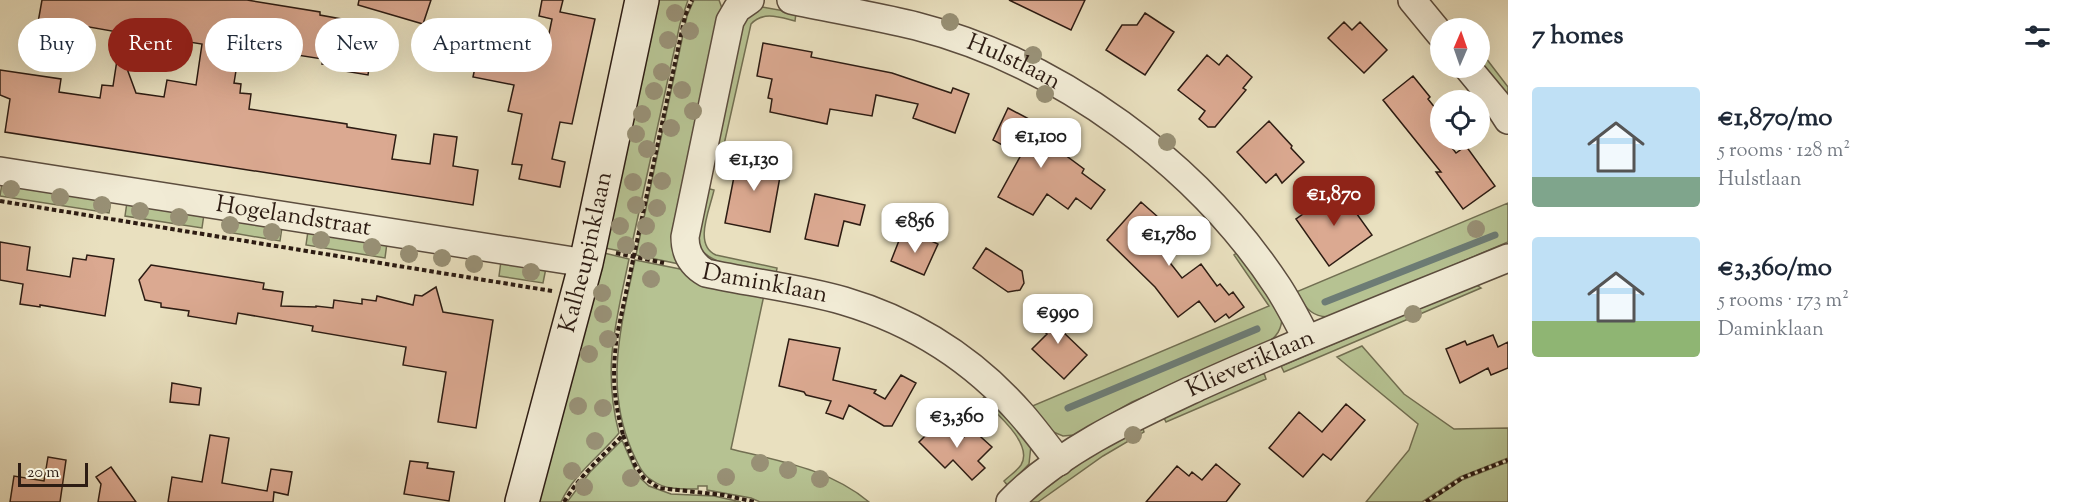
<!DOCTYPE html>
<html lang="en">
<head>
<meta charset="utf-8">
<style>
	:root { --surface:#fff; --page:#f2f2f3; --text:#1f2937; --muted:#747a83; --accent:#8f2418 }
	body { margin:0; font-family:"Sorts Mill Goudy",serif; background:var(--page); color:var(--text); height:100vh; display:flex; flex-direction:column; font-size:22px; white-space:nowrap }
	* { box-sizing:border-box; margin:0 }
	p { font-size:20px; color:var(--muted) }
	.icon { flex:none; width:33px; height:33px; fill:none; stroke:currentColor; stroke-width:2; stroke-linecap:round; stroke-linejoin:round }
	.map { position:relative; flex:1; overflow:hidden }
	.panel { display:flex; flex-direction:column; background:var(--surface); width:570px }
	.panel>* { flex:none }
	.hud { position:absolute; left:18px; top:18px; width:570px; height:54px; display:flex; gap:12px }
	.needle { width:39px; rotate:2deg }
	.buttons { position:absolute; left:1430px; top:18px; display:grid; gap:12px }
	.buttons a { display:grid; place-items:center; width:60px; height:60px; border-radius:50%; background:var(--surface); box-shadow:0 6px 24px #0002; font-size:30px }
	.scale { position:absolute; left:18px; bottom:15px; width:70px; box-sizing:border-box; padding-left:6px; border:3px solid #2d1c13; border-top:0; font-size:16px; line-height:21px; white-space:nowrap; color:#2d1c13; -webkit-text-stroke:4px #f1ebd5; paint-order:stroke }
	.price { position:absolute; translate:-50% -51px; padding:0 14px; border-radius:12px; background:#fff; color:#222; font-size:20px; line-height:39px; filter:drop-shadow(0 2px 3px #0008) }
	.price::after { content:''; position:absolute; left:50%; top:36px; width:18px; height:14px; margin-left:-9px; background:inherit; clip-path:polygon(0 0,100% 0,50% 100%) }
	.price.active { background:var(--accent); color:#fff }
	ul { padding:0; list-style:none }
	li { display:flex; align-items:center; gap:18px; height:150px; padding:0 24px }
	li span { display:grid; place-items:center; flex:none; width:168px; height:120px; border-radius:6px; color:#555 }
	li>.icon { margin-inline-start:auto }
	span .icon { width:72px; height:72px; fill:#fffc; stroke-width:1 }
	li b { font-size:26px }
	h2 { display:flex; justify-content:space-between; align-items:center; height:72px; padding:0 24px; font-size:26px }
	.pill { padding:0 21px; border-radius:27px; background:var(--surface); box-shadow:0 6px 24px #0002; font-size:21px; line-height:54px }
	.pill.active { background:var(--accent); color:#fff }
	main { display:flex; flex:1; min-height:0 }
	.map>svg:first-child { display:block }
</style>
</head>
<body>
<main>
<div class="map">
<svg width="1508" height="502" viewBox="0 0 1508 502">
	<rect width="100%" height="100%" fill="#e9e0bf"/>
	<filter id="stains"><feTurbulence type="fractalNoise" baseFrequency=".00333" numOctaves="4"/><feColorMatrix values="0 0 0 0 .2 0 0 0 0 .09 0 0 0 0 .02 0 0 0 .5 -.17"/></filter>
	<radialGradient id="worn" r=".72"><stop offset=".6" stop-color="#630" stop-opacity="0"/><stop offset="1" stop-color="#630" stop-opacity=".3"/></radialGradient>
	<path fill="#b6c292" stroke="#726f52" stroke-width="1.5" d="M658 0H688L680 24 630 253 605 248Z
		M694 0H719L723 11 684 265 636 255 687 16Z
		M762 7 796 13 795 21C779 17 763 11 751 24L723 149 715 147 743 19 757 8Z
		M1479 49 1508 87V100L1479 61Z
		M2 183 111 200 109 213 0 196Z
		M706 188 714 190C710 209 693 245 716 255L777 268 776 274C754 269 707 267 698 244Z
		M127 202 204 214 202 228 125 216Z
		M1508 203V242L1334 316C1314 320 1305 308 1296 292Z
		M229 218 282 227 280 241 227 232Z
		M308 231 387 243 385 258 306 245Z
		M1239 251 1282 316C1282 329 1277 337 1266 344L1132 402 1074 435 1063 436 1051 431 1030 407 1269 306 1234 255Z
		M604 253 629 259C616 322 602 369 619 433 600 456 574 474 561 502H539Z
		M635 260 690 271 764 295 731 449C779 461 830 469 869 502H760L751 498 707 490V486H698V489C682 489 666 490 653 481 642 475 637 462 632 451 604 386 621 326 635 260Z
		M501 261 546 268 543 283 499 276Z
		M1475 284 1481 288 1284 372 1281 366Z
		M1362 346 1404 394 1454 429 1508 428V458L1460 477 1422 502H1366L1409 450 1418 424 1337 357Z
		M1264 373 1266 379 1166 422 1163 416Z
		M988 394 1031 445 1029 464 1008 486 1004 481C1009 476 1017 471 1021 465 1034 444 996 413 982 399Z
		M1142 426 1144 432 1103 456 1038 502H1028L1075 466Z
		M622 440 637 475 649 486 671 494 714 496 741 502H567L590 472Z
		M1508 462V502H1429L1462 480Z"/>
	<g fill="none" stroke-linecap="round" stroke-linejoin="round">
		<path stroke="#6d7c75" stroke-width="7" d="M1325 302 1495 235
			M1068 408 1257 329"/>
	</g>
	<path fill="#dba991" stroke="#2d1c13" stroke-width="1.5" d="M42 0H247L320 12V15L381 26 376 55 371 54 368 75 332 69 333 65 322 64 323 59 240 46 234 83 241 84 240 93 251 94 249 109 347 124V127L396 135 392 159 430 164 434 134 457 137 453 166 478 170 473 205 5 132 10 99 0 95V70L61 79 59 92 100 98 102 85 113 86 119 47 136 93 164 97 167 80 196 85 202 44 152 36 151 38 84 26 82 37 39 30 37 28Z
		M359 0H431L423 24 358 5Z
		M542 0H563L560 12 595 19 572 124 560 122 552 159 565 162 560 187 519 179 522 165 512 164 522 114 508 111 514 85 473 77 478 53 528 63 530 55 544 58 552 19 539 16Z
		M1009 0H1085L1071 30Z
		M1145 13 1174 32 1145 75 1106 50 1122 25H1137Z
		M1344 22 1352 30 1360 22 1387 50 1364 73 1328 38Z
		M763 43 812 52 811 57 892 73 951 93 953 88 969 94 955 133 913 118 918 104 876 95 872 116 830 109 827 124 770 112 772 99 768 98 772 79 757 76Z
		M1207 55 1219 65 1227 55 1252 77 1243 88 1246 90 1215 127H1208L1199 119 1205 111 1178 90Z
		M1413 76 1430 97 1428 99 1440 114V140H1446L1456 153 1466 146 1495 186 1463 209 1436 172H1441L1383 100Z
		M1008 108 1044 127 1041 133 1051 139 1049 143 1084 169 1082 173 1105 190 1091 209 1076 198 1068 209 1047 194 1033 215 998 197 1021 155 993 140Z
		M1269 121 1292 146 1291 148 1304 162 1282 183 1276 174 1266 183 1237 152Z
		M739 151 783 160 770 232 725 223Z
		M1339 189 1372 235 1329 266 1296 219Z
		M815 194 865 205 860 225 844 221 838 246 805 239Z
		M1141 202 1176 233 1160 250 1182 278 1201 264 1217 286 1220 284 1229 295 1233 292 1244 307 1229 318 1226 314 1215 322 1199 301 1178 317 1155 287 1107 240Z
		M914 233 938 244 924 275 891 261 900 238 911 242Z
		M0 242 30 247 27 270 70 277 73 258 86 260 87 255 114 259 105 316 40 305V307L20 304 23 284 0 280Z
		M986 248 1022 271 1024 283 1020 290 1008 292 973 268Z
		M151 265 264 283 263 289 283 292 281 306 316 307V306L333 308 334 300 362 304V299L376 301 377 296 413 305 415 295 422 296 436 287 443 312 493 320 476 428 438 422 446 372 403 365 406 347 312 331 313 326 238 313 236 324 188 316 189 311 161 307V303L145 300 139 280Z
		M1051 309H1058L1070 321 1061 330 1087 355 1064 379 1032 349 1047 334 1036 324Z
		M1493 335 1498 347 1508 342V368L1491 375 1488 368 1460 383 1446 349 1465 341 1467 345Z
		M789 339 840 348 833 380 876 390 874 393 885 399 901 375 916 383 892 426H884L849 405 843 419 826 413 831 401 806 395 804 392 779 386Z
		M172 383 201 388 199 405 170 402Z
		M1346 404 1365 420 1331 460 1323 454 1303 477 1269 448 1299 412 1322 432Z
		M949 422 964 437 972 429 992 447 978 461 985 468 972 480 953 460 945 468 919 442 932 429 937 434Z
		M210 435 229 438 222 483 267 491 271 469 292 472 288 495 274 492 273 502H168L172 477 202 482Z
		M48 457 66 460 60 502H10L14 476 44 481Z
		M410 461 428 463 427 468 454 472 449 501 404 494Z
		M1216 464 1240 484 1226 502H1146L1177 466 1189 476 1192 472 1202 480Z
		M111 467 136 502H98L101 484 96 477Z"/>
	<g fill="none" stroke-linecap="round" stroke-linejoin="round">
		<defs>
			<g id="street">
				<path id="s1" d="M750 0 737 9 730 21 685 237C685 253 692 265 706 273 752 283 799 288 844 301 915 322 974 360 1022 415 1035 430 1047 446 1059 462"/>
				<path id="s2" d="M791 0C833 9 875 16 916 26 1060 63 1197 164 1278 287 1289 304 1298 322 1307 339"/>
				<path d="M1412 0 1440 34"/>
				<path d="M1468 68 1497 103 1508 120"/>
				<path id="s3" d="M0 171 586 263"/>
				<path id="s4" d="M1010 502C1060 450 1136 416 1200 386 1301 340 1405 300 1508 258"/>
			</g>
			<g id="secondary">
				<path id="s5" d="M522 502 586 263 642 0"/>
			</g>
		</defs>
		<use href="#street" stroke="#5c4d3e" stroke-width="30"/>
		<use href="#secondary" stroke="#2d1c13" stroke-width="36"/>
		<path stroke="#2d1c13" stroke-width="4" stroke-dasharray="4.5 3" stroke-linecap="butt" d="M0 201 552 291
			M616 253 664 263
			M623 435 635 465 644 478 659 488 723 495 755 502
			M564 502C580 475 602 457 623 435 613 397 612 374 617 335L685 16 692 0
			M1426 502 1464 477 1508 460"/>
		<use href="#street" stroke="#f1ebd5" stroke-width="27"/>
		<use href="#secondary" stroke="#f1ebd5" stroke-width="33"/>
	</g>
	<g fill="#989075">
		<circle cx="675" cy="13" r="9"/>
		<circle cx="950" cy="22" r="9"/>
		<circle cx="690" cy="31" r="9"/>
		<circle cx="668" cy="40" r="9"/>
		<circle cx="1033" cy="55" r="9"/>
		<circle cx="662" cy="72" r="9"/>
		<circle cx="682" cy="90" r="9"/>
		<circle cx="654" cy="91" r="9"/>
		<circle cx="1045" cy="94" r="9"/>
		<circle cx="693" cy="111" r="9"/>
		<circle cx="642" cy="114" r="9"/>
		<circle cx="671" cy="128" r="9"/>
		<circle cx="636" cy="134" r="9"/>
		<circle cx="1167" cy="142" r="9"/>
		<circle cx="647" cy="149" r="9"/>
		<circle cx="662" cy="181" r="9"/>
		<circle cx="633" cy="182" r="9"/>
		<circle cx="11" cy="189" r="9"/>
		<circle cx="60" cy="197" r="9"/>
		<circle cx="102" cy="205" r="9"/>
		<circle cx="636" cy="205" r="9"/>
		<circle cx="657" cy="208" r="9"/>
		<circle cx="140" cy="211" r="9"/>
		<circle cx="179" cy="217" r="9"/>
		<circle cx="230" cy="225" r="9"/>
		<circle cx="620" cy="226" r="9"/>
		<circle cx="646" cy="226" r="9"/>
		<circle cx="1476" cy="229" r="9"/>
		<circle cx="272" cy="232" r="9"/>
		<circle cx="321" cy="240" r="9"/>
		<circle cx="626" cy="245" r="9"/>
		<circle cx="372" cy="247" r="9"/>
		<circle cx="648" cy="251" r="9"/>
		<circle cx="409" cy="254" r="9"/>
		<circle cx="442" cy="258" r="9"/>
		<circle cx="474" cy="264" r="9"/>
		<circle cx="531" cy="272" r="9"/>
		<circle cx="651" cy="279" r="9"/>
		<circle cx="602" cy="293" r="9"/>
		<circle cx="603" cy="314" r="9"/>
		<circle cx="1413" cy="314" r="9"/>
		<circle cx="608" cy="339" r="9"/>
		<circle cx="589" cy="354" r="9"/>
		<circle cx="578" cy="406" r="9"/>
		<circle cx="603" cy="408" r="9"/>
		<circle cx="1133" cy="435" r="9"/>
		<circle cx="595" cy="441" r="9"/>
		<circle cx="760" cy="463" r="9"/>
		<circle cx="788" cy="470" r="9"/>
		<circle cx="572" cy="471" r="9"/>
		<circle cx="726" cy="477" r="9"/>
		<circle cx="631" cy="478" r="9"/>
		<circle cx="820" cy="479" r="9"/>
		<circle cx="584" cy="487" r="9"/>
	</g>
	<g text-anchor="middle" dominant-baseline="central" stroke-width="5" stroke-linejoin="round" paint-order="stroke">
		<g font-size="24" fill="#2d1c13" stroke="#f1ebd5">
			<text stroke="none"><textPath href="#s2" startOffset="232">Hulstlaan</textPath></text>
			<text stroke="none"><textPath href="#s3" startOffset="297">Hogelandstraat</textPath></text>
			<text stroke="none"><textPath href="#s5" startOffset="258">Kalheupinklaan</textPath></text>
			<text stroke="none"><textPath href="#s1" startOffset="354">Daminklaan</textPath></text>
			<text stroke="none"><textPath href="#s4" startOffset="279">Klieveriklaan</textPath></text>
		</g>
	</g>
	<rect width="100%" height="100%" filter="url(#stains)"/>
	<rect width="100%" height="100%" fill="url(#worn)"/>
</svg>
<div class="buttons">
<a><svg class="needle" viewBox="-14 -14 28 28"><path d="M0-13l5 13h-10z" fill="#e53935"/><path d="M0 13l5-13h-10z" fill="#747a83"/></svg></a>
<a><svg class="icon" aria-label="locate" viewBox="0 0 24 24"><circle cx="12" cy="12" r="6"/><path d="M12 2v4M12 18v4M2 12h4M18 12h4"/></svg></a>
</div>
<div class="scale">20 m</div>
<b class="price" style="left:1041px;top:169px">€1,100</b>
<b class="price" style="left:754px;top:192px">€1,130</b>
<b class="price active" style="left:1334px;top:227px">€1,870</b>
<b class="price" style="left:915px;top:254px">€856</b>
<b class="price" style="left:1169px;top:267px">€1,780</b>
<b class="price" style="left:1058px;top:345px">€990</b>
<b class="price" style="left:957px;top:449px">€3,360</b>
<div class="hud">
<a class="pill">Buy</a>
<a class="pill active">Rent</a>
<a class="pill">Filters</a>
<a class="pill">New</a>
<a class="pill">Apartment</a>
</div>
</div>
<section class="panel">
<h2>7 homes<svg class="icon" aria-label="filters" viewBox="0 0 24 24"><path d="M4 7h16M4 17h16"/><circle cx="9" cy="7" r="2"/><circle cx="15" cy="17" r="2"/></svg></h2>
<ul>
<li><span style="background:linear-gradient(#bfe0f5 75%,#7fa58c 0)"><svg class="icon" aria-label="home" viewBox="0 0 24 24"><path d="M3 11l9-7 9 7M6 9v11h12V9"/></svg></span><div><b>€1,870/mo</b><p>5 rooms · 128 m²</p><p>Hulstlaan</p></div></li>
<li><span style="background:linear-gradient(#bfe0f5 70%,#8fb573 0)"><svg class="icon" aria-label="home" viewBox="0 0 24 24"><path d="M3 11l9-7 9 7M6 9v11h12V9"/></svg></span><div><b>€3,360/mo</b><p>5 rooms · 173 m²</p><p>Daminklaan</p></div></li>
</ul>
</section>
</main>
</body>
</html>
